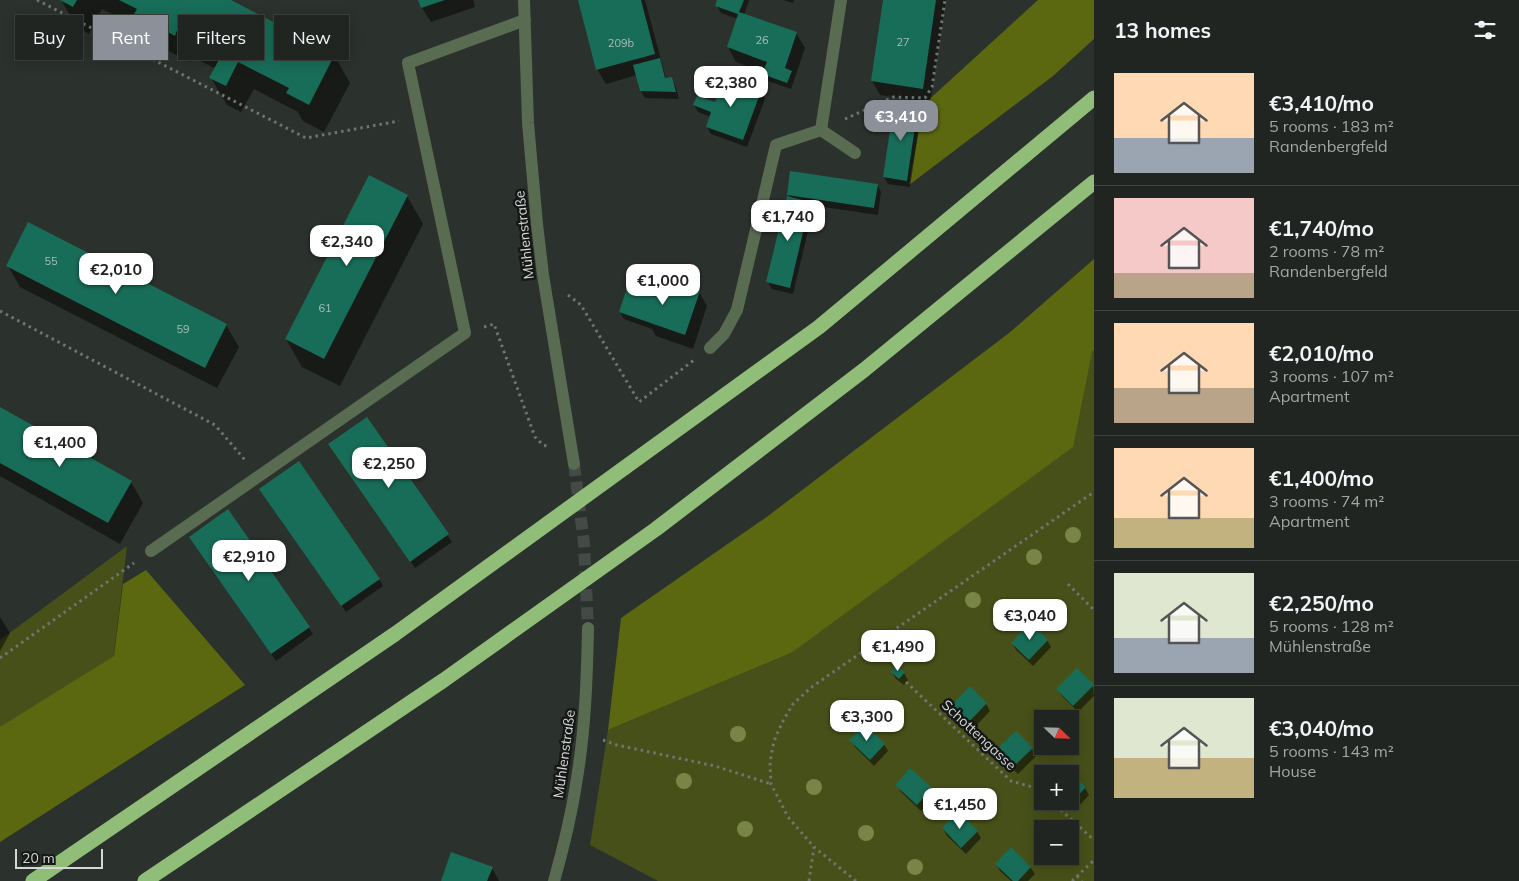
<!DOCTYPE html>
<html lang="en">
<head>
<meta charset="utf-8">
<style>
	:root { --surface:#202521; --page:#2d312e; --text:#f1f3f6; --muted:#a2a5a5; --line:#3d423f; --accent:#8c9099 }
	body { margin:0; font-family:Mulish,sans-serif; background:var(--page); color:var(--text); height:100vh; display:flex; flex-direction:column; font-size:19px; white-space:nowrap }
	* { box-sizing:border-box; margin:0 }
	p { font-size:16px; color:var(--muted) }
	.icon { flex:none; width:28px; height:28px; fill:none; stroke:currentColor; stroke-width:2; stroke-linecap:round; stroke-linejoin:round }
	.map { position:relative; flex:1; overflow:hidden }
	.drawer { display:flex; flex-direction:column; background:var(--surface); width:425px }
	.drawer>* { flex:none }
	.guide { position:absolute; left:15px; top:15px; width:475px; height:45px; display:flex; gap:10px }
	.needle { width:32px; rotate:113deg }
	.buttons { position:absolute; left:1034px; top:710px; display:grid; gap:10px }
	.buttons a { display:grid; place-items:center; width:45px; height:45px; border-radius:0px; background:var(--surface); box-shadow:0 2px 12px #0003,0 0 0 1px var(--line); font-size:25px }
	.scale { position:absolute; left:15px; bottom:12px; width:88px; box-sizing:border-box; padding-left:5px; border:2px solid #d5d9d6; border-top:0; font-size:14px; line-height:18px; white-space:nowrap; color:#d5d9d6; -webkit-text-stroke:4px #151816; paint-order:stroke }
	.price { position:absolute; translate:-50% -42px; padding:0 11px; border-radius:10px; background:#fff; color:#222; font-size:16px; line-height:32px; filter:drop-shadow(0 1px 2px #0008) }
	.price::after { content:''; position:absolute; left:50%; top:30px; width:15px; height:11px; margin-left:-8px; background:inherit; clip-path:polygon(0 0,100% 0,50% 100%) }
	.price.current { background:var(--accent); color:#fff }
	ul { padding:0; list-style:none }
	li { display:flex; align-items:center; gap:15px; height:125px; padding:0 20px }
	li+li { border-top:1px solid var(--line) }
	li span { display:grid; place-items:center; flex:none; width:140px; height:100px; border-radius:0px; color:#555 }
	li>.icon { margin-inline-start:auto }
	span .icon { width:60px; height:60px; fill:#fffc; stroke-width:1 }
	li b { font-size:21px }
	h2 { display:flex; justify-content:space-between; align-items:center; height:60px; padding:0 20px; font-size:21px }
	.tag { padding:0 18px; border-radius:0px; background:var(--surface); box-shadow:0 2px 12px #0003,0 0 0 1px var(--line); font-size:18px; line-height:45px }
	.tag.current { background:var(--accent); color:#fff }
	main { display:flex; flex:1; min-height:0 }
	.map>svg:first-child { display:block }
</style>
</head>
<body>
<main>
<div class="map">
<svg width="1094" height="881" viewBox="0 0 1094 881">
	<rect width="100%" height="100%" fill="#2b312c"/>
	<path fill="#475019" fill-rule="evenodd" d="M1094 350V881H658L590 845 608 730 791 653ZM1042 719H1070V746H1042ZM1042 774H1070V801H1042ZM1042 829H1070V856H1042Z
		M127 546 107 712 0 786V640Z"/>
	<path fill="#5c6810" d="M1038 0H1094V39L1053 76 909 185 923 105Z
		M1094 259V350L1092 352 1073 447 791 653 608 730 621 618 768 516 1009 333Z
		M146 570 245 685 0 842V727L114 656 123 584Z"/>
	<path fill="#0007" d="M61 0H228L334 55 350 83 324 132 303 121 298 112 254 89 241 112 227 105 211 78 216 69 193 57 190 62 151 42 146 32 102 9 89 34 77 27Z
		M420 0H473L475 7 431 22 422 8Z
		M579 0H645L666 79 671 78 675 85 679 99 645 98 641 91 637 75 606 84 597 69Z
		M718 0H749L744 15 796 33 805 48 791 89 768 81 764 74V72L736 62 728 47 738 19 721 13 717 6Z
		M783 0H794L793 3Z
		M884 0H946L930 103 880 95 872 81Z
		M761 92 765 99 747 147 711 134 707 127 711 117 698 112 694 105 715 104Z
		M917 108 921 115 910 187 888 184 884 177Z
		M877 185 881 192 878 215 810 205 813 210 793 294 772 289 768 282 790 198 788 195Z
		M407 196 423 224 340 386 302 367 286 339Z
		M8 266 226 325 239 347 217 388 20 287Z
		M699 292 707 306 693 349 656 336 652 329 624 319 620 312 654 298Z
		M0 408 131 482 143 503 120 544 0 476Z
		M367 419 452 542 415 568 334 452Z
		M265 496 379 579 383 586 346 612Z
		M228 511 313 634 276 661 195 544Z
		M0 617 10 633 0 651Z
		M1047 640 1051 647 1033 666 1016 650 1012 643Z
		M892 672 904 673 908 680 904 685 896 679Z
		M1093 686 1094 696 1078 712 1062 696 1057 689Z
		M970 688 986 704 990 711 973 729 957 713 953 706Z
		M851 740 884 744 888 751 874 766 855 747Z
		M1032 749 1036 756 1018 774 1002 758 998 751Z
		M1070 775 1085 788 1089 795 1077 808 1070 801Z
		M897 785 931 788 935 795 921 811 901 792Z
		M943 829 977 831 981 838 966 854 947 836Z
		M996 864 1030 867 1035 874 1028 881H1011L1000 871Z
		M492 868 499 881H442Z"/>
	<path fill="#186d58" d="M60 0H77L73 7Z
		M119 0H231L335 54 309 105 286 93 289 88 238 62 226 86 209 78 222 54 177 30 175 36 134 14 137 9Z
		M418 0H445L421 8Z
		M578 0H641L655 54 596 70Z
		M717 0H744L739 12 797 32 785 68 792 71 787 83 762 74 767 62 727 47 738 14 715 6Z
		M883 0H936L923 89 871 81Z
		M660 58 665 78 672 77 676 92 640 91 633 65Z
		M724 77 761 91 743 140 706 127 711 112 693 105 697 96 715 102Z
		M894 103 918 106 907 181 883 177Z
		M790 171 878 184 874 208 787 195Z
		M369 175 408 195 324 359 285 339Z
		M787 196 810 202 790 288 766 282Z
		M28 222 227 324 205 368 6 266Z
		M662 277 700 291 685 335 619 312 627 288 655 297Z
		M0 407 132 481 108 523 0 463Z
		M367 417 449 534 410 562 328 444Z
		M299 461 380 579 341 606 259 489Z
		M228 509 310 627 271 654 189 537Z
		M1030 622 1048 640 1029 660 1011 643Z
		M896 665 905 672 899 679 891 672Z
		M1077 668 1094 685 1073 706 1056 689Z
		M970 686 987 703 968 723 951 706Z
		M865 724 885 744 870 760 849 740Z
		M1016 731 1033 748 1013 767 996 750Z
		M910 768 932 788 917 805 895 785Z
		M1067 771 1086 787 1073 801 1070 799V774H1065Z
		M958 811 978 831 961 848 942 828Z
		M1011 847 1031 867 1018 881H1013L995 864Z
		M451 852 493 867 487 881H441Z"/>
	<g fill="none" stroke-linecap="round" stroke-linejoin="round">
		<path stroke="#444a46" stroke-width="12" stroke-dasharray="12 6" stroke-linecap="butt" d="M574 464 584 543 588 628"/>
		<path stroke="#707571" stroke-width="3" stroke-dasharray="2.5 4" stroke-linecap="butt" d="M37 0 306 138 399 121
			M845 119 893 97 925 98 932 87 945 0
			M568 295 581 305 639 402 694 360
			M0 311 215 425 245 460
			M484 327 494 324 535 437 543 445 550 447
			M1068 584 1094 610
			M0 658 134 563
			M906 682 1011 781 1036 788 1042 794
			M603 740 617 745 715 766 771 784
			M1051 801 1094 840
			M1077 876 1082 881
			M809 881 814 847
			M856 881 814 847 788 817 771 784 770 762 774 741 783 721 793 704 813 686 1094 492
			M1072 881 1094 860"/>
		<path stroke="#596b50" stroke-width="12" d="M524 0 528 123 537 224 543 275 574 464
			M821 130 841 0
			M821 130 855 153
			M710 348 724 334 737 310 776 145 821 130
			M151 551 465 333 408 63 525 20
			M554 881C563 849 571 817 576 784 585 733 587 680 588 628"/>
		<path stroke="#90be79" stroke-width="15" d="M33 881 395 634 819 327 1094 98
			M145 881 444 680 656 529 864 370 1094 182"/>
	</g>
	<g fill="#798547">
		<circle cx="1073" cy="535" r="8"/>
		<circle cx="1034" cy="557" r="8"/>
		<circle cx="973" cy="600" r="8"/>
		<circle cx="738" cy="734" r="8"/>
		<circle cx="684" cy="781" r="8"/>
		<circle cx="814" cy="787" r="8"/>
		<circle cx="745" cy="829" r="8"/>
		<circle cx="866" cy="833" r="8"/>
		<circle cx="915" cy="867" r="8"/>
	</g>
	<g text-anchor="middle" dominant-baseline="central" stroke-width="5" stroke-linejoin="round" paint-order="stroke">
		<g font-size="11" fill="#a6beb6">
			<text x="762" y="40">26</text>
			<text x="903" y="42">27</text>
			<text x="621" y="43">209b</text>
			<text x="51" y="261">55</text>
			<text x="325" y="308">61</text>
			<text x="183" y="329">59</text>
		</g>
		<g font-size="14" fill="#d5d9d6" stroke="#151816">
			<text transform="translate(524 235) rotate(-96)">Mühlenstraße</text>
			<text transform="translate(979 735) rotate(43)">Schottengasse</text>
			<text transform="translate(564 754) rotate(-82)">Mühlenstraße</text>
		</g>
	</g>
</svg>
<div class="buttons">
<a><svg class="needle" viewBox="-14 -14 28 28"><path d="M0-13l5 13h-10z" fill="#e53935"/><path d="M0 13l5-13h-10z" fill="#a2a5a5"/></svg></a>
<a>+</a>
<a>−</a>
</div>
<div class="scale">20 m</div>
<b class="price" style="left:731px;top:108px">€2,380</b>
<b class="price current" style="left:901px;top:142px">€3,410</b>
<b class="price" style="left:788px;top:242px">€1,740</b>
<b class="price" style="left:347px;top:267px">€2,340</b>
<b class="price" style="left:116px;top:295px">€2,010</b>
<b class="price" style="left:663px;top:306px">€1,000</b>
<b class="price" style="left:60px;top:468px">€1,400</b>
<b class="price" style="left:389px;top:489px">€2,250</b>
<b class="price" style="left:249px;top:582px">€2,910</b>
<b class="price" style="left:1030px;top:641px">€3,040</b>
<b class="price" style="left:898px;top:672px">€1,490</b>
<b class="price" style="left:867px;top:742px">€3,300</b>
<b class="price" style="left:960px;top:830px">€1,450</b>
<div class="guide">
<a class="tag">Buy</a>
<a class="tag current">Rent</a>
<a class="tag">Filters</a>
<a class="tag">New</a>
</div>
</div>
<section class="drawer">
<h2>13 homes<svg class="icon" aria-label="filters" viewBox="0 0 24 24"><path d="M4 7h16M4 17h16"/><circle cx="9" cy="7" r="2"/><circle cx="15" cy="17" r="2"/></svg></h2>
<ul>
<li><span style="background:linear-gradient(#ffd9b3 65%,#9aa5b1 0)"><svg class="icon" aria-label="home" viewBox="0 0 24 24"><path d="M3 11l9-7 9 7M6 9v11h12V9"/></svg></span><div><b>€3,410/mo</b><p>5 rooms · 183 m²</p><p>Randenbergfeld</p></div></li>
<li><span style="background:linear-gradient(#f6c9c9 75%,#b9a48a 0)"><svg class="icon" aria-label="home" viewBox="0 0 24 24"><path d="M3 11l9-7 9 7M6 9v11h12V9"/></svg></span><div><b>€1,740/mo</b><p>2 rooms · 78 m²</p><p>Randenbergfeld</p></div></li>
<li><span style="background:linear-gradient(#ffd9b3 65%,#b9a48a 0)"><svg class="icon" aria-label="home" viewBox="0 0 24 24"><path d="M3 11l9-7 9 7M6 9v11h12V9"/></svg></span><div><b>€2,010/mo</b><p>3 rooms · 107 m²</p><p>Apartment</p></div></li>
<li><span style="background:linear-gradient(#ffd9b3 70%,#c2b280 0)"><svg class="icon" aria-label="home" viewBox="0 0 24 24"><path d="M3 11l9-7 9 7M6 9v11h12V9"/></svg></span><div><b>€1,400/mo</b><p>3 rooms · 74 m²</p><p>Apartment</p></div></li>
<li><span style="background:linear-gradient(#dfe7d0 65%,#9aa5b1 0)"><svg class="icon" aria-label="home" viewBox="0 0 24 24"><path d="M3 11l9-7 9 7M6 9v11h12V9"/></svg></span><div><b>€2,250/mo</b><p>5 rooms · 128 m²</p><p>Mühlenstraße</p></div></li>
<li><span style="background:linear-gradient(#dfe7d0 60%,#c2b280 0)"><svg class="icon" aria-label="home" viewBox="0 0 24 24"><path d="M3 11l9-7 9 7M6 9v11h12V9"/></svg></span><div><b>€3,040/mo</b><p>5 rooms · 143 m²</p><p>House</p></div></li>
</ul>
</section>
</main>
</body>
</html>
